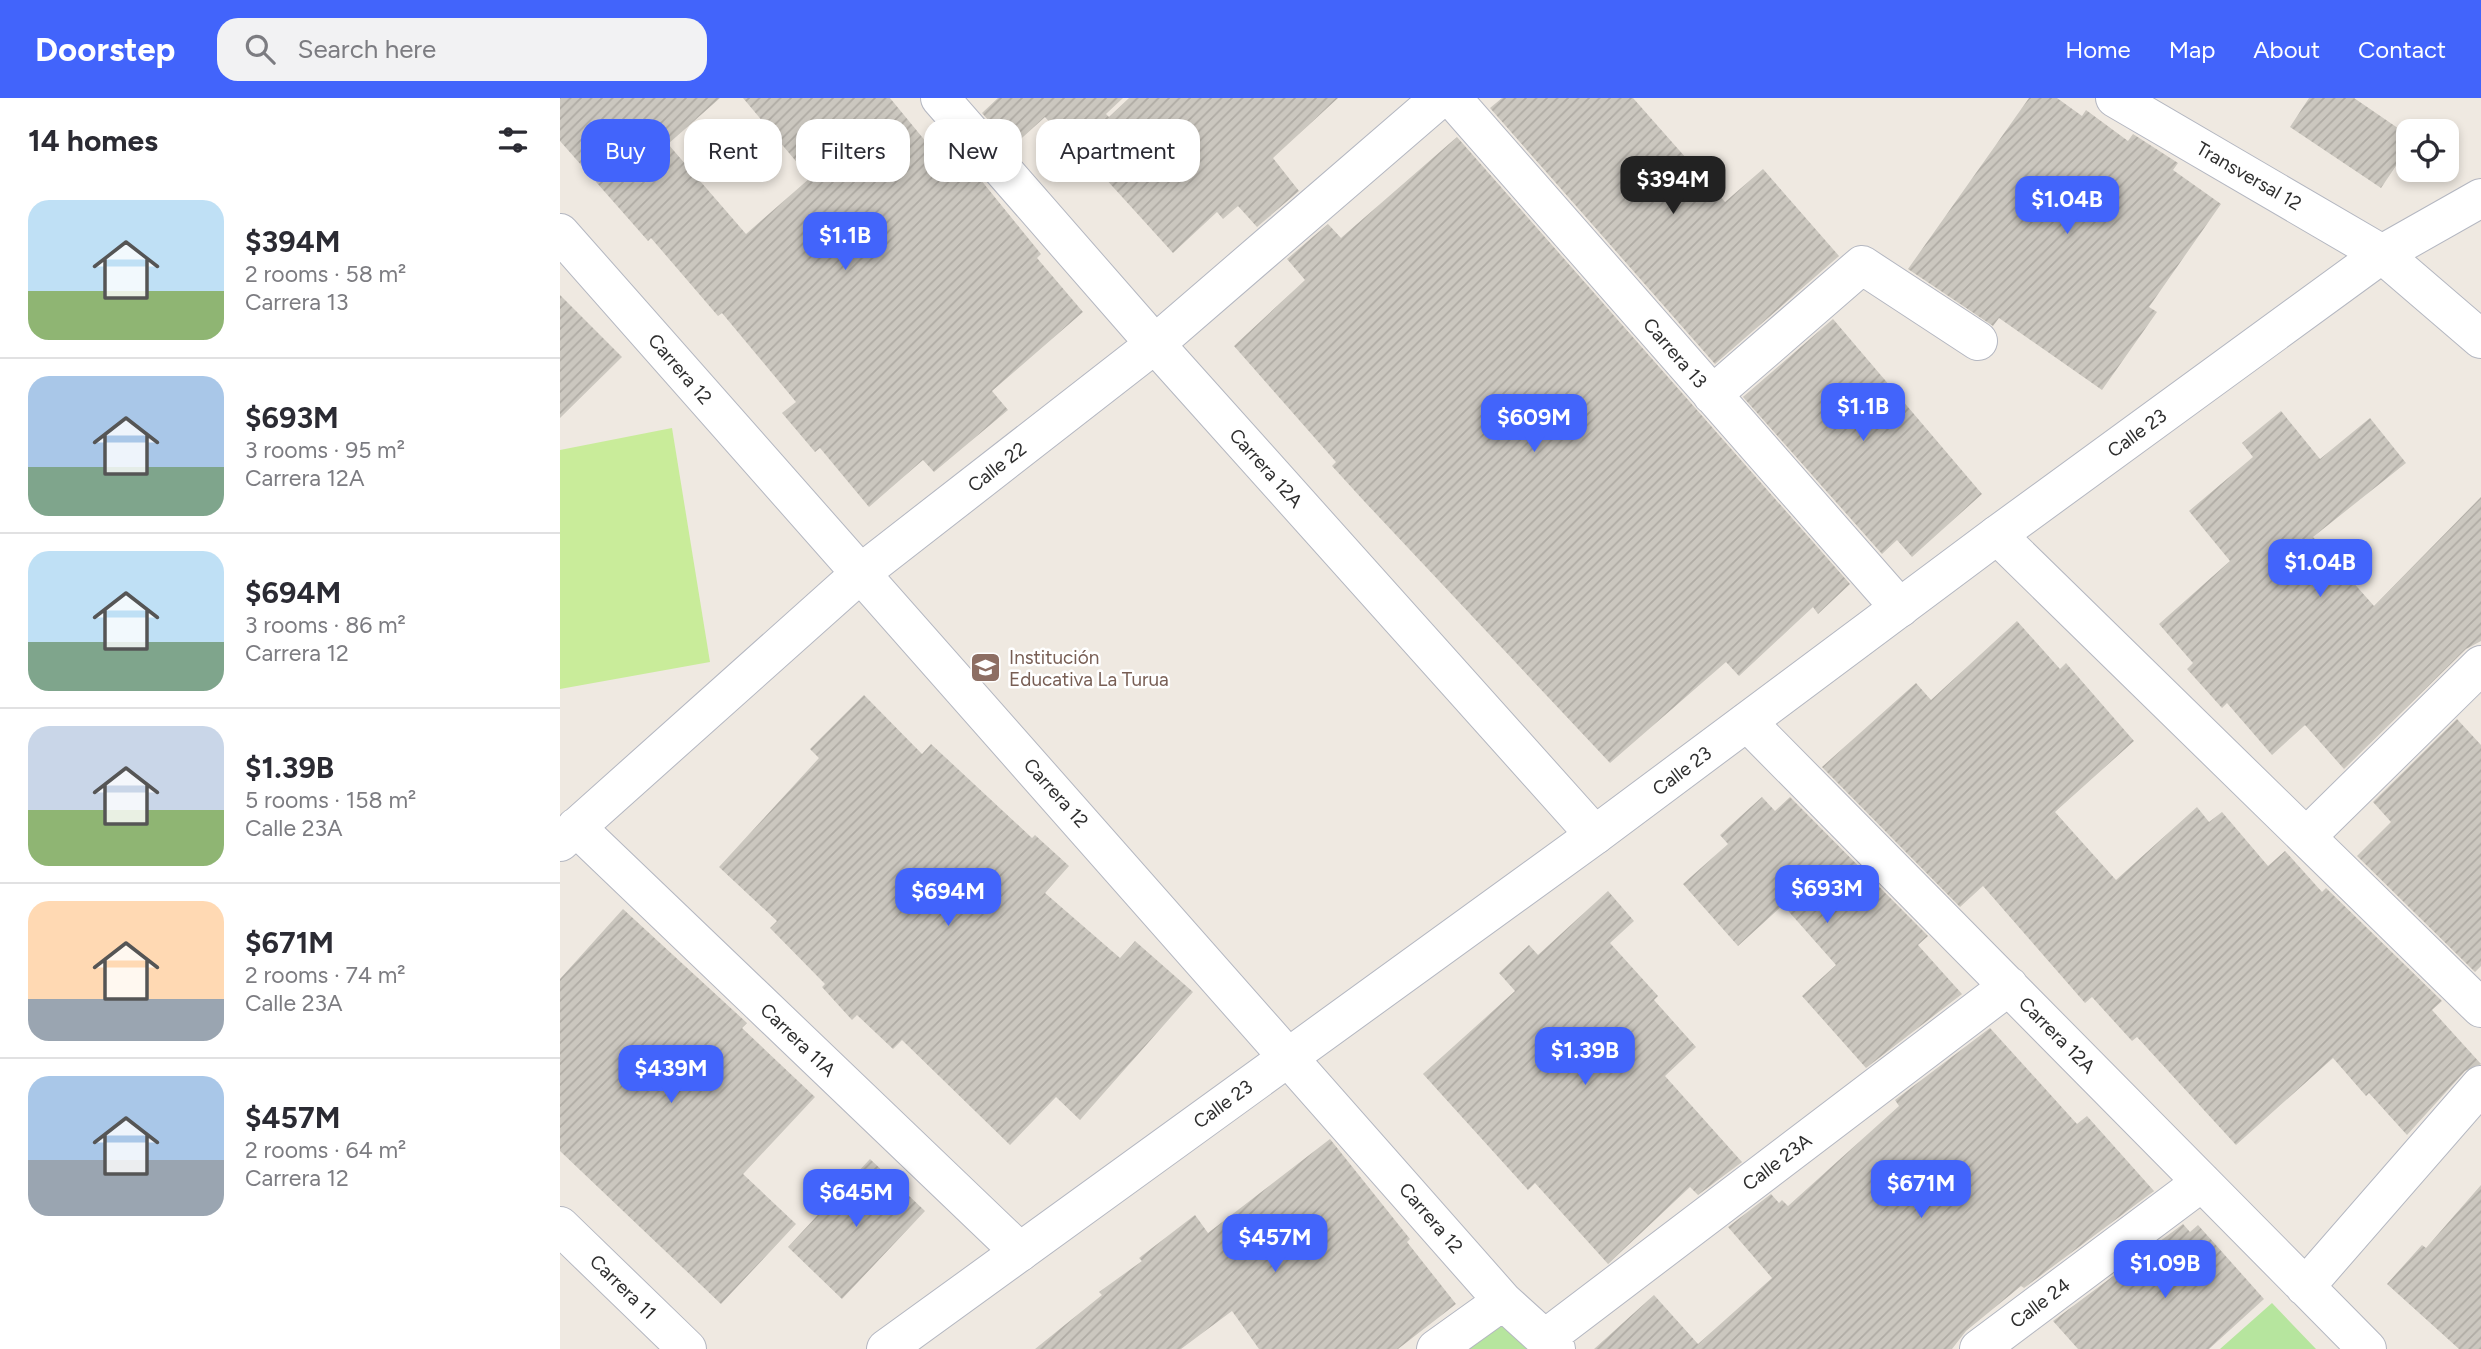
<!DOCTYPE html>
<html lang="en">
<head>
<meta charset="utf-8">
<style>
	:root { --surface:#fff; --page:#f2f2f3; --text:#2b2b33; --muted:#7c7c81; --line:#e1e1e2; --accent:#4264fb }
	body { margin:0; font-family:Figtree,sans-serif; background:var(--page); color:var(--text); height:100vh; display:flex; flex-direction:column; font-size:26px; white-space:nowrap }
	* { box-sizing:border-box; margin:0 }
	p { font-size:23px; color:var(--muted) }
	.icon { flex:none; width:38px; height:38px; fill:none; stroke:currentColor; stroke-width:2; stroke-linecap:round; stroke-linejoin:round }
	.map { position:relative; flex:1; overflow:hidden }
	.panel { display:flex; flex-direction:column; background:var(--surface); width:560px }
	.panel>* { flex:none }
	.banner { position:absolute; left:21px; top:21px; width:665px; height:63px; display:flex; gap:14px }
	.fabs { position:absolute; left:1836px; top:21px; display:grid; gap:14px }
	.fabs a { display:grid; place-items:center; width:63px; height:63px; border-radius:14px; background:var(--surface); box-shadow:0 4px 10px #0003; font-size:35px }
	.price { position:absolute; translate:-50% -60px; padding:0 16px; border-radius:14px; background:var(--accent); color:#fff; font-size:23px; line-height:46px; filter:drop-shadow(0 2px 4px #0008) }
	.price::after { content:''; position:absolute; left:50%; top:42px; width:21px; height:16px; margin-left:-10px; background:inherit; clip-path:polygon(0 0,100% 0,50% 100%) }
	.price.selected { background:#222; color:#fff }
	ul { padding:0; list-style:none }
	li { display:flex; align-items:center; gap:21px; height:175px; padding:0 28px }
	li+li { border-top:2px solid var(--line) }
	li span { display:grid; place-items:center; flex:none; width:196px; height:140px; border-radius:21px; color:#555 }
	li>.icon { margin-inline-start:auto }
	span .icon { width:84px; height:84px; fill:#fffc; stroke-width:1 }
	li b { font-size:30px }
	h2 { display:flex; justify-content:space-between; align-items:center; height:84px; padding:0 28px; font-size:30px }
	.tag { padding:0 24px; border-radius:21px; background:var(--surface); box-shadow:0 4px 10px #0003; font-size:24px; line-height:63px }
	.tag.selected { background:var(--accent); color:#fff }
	header { display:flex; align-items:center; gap:42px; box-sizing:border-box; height:98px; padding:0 35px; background:var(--accent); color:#fff }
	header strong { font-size:33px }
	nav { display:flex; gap:38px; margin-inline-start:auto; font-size:24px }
	.search { width:490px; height:63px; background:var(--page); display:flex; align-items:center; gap:18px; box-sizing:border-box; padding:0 24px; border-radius:21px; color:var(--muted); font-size:26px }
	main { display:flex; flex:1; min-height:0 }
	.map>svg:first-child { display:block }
</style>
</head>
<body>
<header>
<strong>Doorstep</strong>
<div class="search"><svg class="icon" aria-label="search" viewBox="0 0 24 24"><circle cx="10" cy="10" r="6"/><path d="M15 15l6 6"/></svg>Search here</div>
<nav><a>Home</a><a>Map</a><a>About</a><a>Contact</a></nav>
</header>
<main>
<section class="panel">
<h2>14 homes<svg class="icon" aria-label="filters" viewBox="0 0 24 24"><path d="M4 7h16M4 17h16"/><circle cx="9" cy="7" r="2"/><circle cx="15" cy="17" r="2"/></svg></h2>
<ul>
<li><span style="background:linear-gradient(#bfe0f5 65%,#8fb573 0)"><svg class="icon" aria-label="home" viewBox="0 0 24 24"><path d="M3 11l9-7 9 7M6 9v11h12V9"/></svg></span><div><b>$394M</b><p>2 rooms · 58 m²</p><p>Carrera 13</p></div></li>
<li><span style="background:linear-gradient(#a9c7e8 65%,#7fa58c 0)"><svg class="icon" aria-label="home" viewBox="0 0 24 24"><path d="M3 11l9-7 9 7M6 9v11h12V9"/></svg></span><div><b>$693M</b><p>3 rooms · 95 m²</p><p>Carrera 12A</p></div></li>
<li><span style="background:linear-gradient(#bfe0f5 65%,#7fa58c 0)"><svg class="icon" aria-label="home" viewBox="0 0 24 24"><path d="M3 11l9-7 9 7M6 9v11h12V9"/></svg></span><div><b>$694M</b><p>3 rooms · 86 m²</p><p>Carrera 12</p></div></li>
<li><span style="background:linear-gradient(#c9d6e8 60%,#8fb573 0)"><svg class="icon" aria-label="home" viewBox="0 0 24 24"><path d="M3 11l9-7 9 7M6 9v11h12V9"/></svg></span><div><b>$1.39B</b><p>5 rooms · 158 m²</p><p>Calle 23A</p></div></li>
<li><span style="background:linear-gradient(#ffd9b3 70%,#9aa5b1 0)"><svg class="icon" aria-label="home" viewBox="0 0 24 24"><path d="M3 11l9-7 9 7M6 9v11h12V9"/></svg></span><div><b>$671M</b><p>2 rooms · 74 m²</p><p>Calle 23A</p></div></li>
<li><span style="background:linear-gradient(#a9c7e8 60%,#9aa5b1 0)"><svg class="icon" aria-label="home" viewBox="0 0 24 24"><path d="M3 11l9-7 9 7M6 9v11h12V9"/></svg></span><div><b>$457M</b><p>2 rooms · 64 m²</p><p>Carrera 12</p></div></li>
</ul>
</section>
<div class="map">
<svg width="1921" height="1251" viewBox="0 0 1921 1251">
	<defs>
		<pattern id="building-hatch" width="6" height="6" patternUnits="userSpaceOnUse" patternTransform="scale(1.75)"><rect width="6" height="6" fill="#cbc7bf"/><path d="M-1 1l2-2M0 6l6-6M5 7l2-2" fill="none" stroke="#afaba4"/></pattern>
	</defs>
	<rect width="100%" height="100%" fill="#efe9e1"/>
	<path fill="#b6e59e" d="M1712 1205 1756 1251H1660Z
		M945 1223 978 1251H906Z"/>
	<path fill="#c9ec9a" d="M112 330 150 564 0 591V352Z"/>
	<path fill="url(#building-hatch)" d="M0 0H160L108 46 186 136 250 80 183 0H330L376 56 390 44 481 156 477 160 523 214 432 293 448 312 374 374 363 362 309 409 260 350 255 354 222 315 236 304 162 215 158 218 91 140 88 143 0 43Z
		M438 0H563L546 16 549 19 569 0H778L713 60 739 93 697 129 678 108 663 121 657 114 613 155 514 46 511 49 485 19 452 49 422 15Z
		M942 0H1073L1165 104 1203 71 1279 158 1155 266 930 10Z
		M1469 0H1497L1522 18 1526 12 1568 43 1573 36 1618 65 1613 72 1661 106 1589 209 1597 214 1542 292 1439 220 1433 228 1348 171Z
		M1749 0H1794L1848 37V50L1821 90 1730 29Z
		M897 39 1290 486 1258 516 1253 509 1179 578 1166 564 1050 665 804 403 772 368 776 364 674 248 745 182 727 161 768 126 781 140Z
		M0 197 62 259 0 320Z
		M1273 221 1422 396 1352 459 1337 442 1322 456 1183 299Z
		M1721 313 1760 361 1810 320 1846 365 1753 439 1814 508 1921 399V543L1906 551 1784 671 1745 627 1712 657 1667 605 1662 610 1627 571 1633 565 1599 526 1670 463 1629 413 1693 359 1682 345Z
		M1457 523 1500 571 1506 565 1574 643 1495 714 1556 782 1637 709 1649 724 1662 714 1708 768 1725 753 1762 794 1766 790 1882 903 1872 912 1921 966 1905 973 1847 1037 1809 995 1806 998 1773 960 1676 1047 1577 939 1572 943 1532 899 1525 905 1423 788 1400 809 1262 669 1356 585 1371 602Z
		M304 597 362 656 371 646 472 740 475 737 509 768 485 795 560 860 575 843 633 894 520 1022 496 999 450 1047 342 942 333 951 297 917 292 922 262 889 265 886 210 830 217 823 159 769 259 660 250 651Z
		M1897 621 1921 647V868L1915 874 1797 758 1831 724 1813 704Z
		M1202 699 1215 713 1230 699 1368 838 1358 847 1402 896 1306 970 1242 898 1276 867 1223 807 1178 848 1123 786 1168 746 1160 737Z
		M1048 793 1074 823 1050 845 1098 898 1094 902 1136 949 1105 978 1182 1064 1138 1097 1130 1089 1048 1166 975 1085 968 1092 863 976 955 893 939 875 969 847 978 857Z
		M63 811 187 925 182 930 255 999 183 1076 236 1126 161 1206 0 1053V881Z
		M1430 930 1517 1026 1527 1018 1594 1093 1464 1190 1461 1188 1406 1233 1392 1251H1034L1094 1197 1138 1246 1212 1180 1168 1129 1211 1096 1219 1105 1222 1102 1228 1108 1339 1008 1335 1002Z
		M770 1041 850 1141 847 1144 896 1206 838 1251H699L672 1213 621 1251H475L542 1197 539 1194 582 1163 579 1160 635 1117 648 1135Z
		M310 1061 365 1113 282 1201 228 1149Z
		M1921 1087V1251H1899L1827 1186 1862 1147 1866 1150Z
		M1623 1126 1630 1134 1638 1127 1704 1201 1649 1251H1518L1493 1223Z"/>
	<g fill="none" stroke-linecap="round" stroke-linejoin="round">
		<defs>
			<path id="minor" d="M380 0 595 246 1035 737
				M892 0 1340 510
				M1555 0 1822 156 1921 241
				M0 135 943 1203 996 1251
				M1152 297 1302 167 1418 243
				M1437 437 1921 910
				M1187 624 1807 1251
				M16 729 460 1154
				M1746 739 1921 567
				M0 744 301 475 595 246 880 0
				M0 1128 127 1251
				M1745 1189 1921 987
				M986 1240 1449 888
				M876 1251 943 1203
				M1419 1251 1642 1084"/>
			<path id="tertiary" d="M326 1251 1035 737 1437 437 1822 156 1921 100"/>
		</defs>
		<use href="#minor" stroke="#b4b7c1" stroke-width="40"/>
		<use href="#tertiary" stroke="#b4b7c1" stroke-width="40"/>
		<use href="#minor" stroke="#fff" stroke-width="38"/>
		<use href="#tertiary" stroke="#fff" stroke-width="38"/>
	</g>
	<defs>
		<symbol id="school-square" viewBox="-11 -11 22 22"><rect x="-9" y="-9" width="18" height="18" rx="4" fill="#8d6e63" stroke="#fff"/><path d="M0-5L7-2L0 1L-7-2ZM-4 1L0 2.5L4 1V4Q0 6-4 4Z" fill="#fff"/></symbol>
	</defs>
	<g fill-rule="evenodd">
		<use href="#school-square" x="408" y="552" width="35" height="35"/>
	</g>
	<g text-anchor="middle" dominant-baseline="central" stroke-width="5" stroke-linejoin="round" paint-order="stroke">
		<g font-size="19" fill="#2e2e2e" stroke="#fff">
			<text transform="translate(1689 78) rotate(30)">Transversal 12</text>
			<text transform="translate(1115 255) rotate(49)">Carrera 13</text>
			<text transform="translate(120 271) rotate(49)">Carrera 12</text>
			<text transform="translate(1577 335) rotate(-36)">Calle 23</text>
			<text transform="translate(437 369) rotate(-38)">Calle 22</text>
			<text transform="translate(706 370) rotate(48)">Carrera 12A</text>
			<text transform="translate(1122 673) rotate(-37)">Calle 23</text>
			<text transform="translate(496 695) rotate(48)">Carrera 12</text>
			<text transform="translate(1497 937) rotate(45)">Carrera 12A</text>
			<text transform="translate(238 942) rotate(44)">Carrera 11A</text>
			<text transform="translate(663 1006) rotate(-36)">Calle 23</text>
			<text transform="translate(1217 1064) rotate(-37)">Calle 23A</text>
			<text transform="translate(871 1120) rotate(49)">Carrera 12</text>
			<text transform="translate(63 1189) rotate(44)">Carrera 11</text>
			<text transform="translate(1480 1205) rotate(-37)">Calle 24</text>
		</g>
		<g font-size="19" fill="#785e54" stroke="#fff" text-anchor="start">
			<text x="449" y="559">Institución<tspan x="449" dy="22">Educativa La Turua</tspan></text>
		</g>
	</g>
</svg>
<div class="fabs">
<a><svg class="icon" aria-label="locate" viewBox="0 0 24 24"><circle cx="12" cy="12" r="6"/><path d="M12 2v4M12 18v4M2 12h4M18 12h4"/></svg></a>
</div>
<b class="price selected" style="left:1113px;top:118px">$394M</b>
<b class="price" style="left:1507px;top:138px">$1.04B</b>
<b class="price" style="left:285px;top:174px">$1.1B</b>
<b class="price" style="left:1303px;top:345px">$1.1B</b>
<b class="price" style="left:974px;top:356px">$609M</b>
<b class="price" style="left:1760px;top:501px">$1.04B</b>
<b class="price" style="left:1267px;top:827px">$693M</b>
<b class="price" style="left:388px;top:830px">$694M</b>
<b class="price" style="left:1025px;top:989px">$1.39B</b>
<b class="price" style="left:111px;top:1007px">$439M</b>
<b class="price" style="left:1361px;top:1122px">$671M</b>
<b class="price" style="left:296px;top:1131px">$645M</b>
<b class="price" style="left:715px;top:1176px">$457M</b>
<b class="price" style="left:1605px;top:1202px">$1.09B</b>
<div class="banner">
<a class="tag selected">Buy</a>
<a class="tag">Rent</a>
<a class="tag">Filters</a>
<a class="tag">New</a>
<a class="tag">Apartment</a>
</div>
</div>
</main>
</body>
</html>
